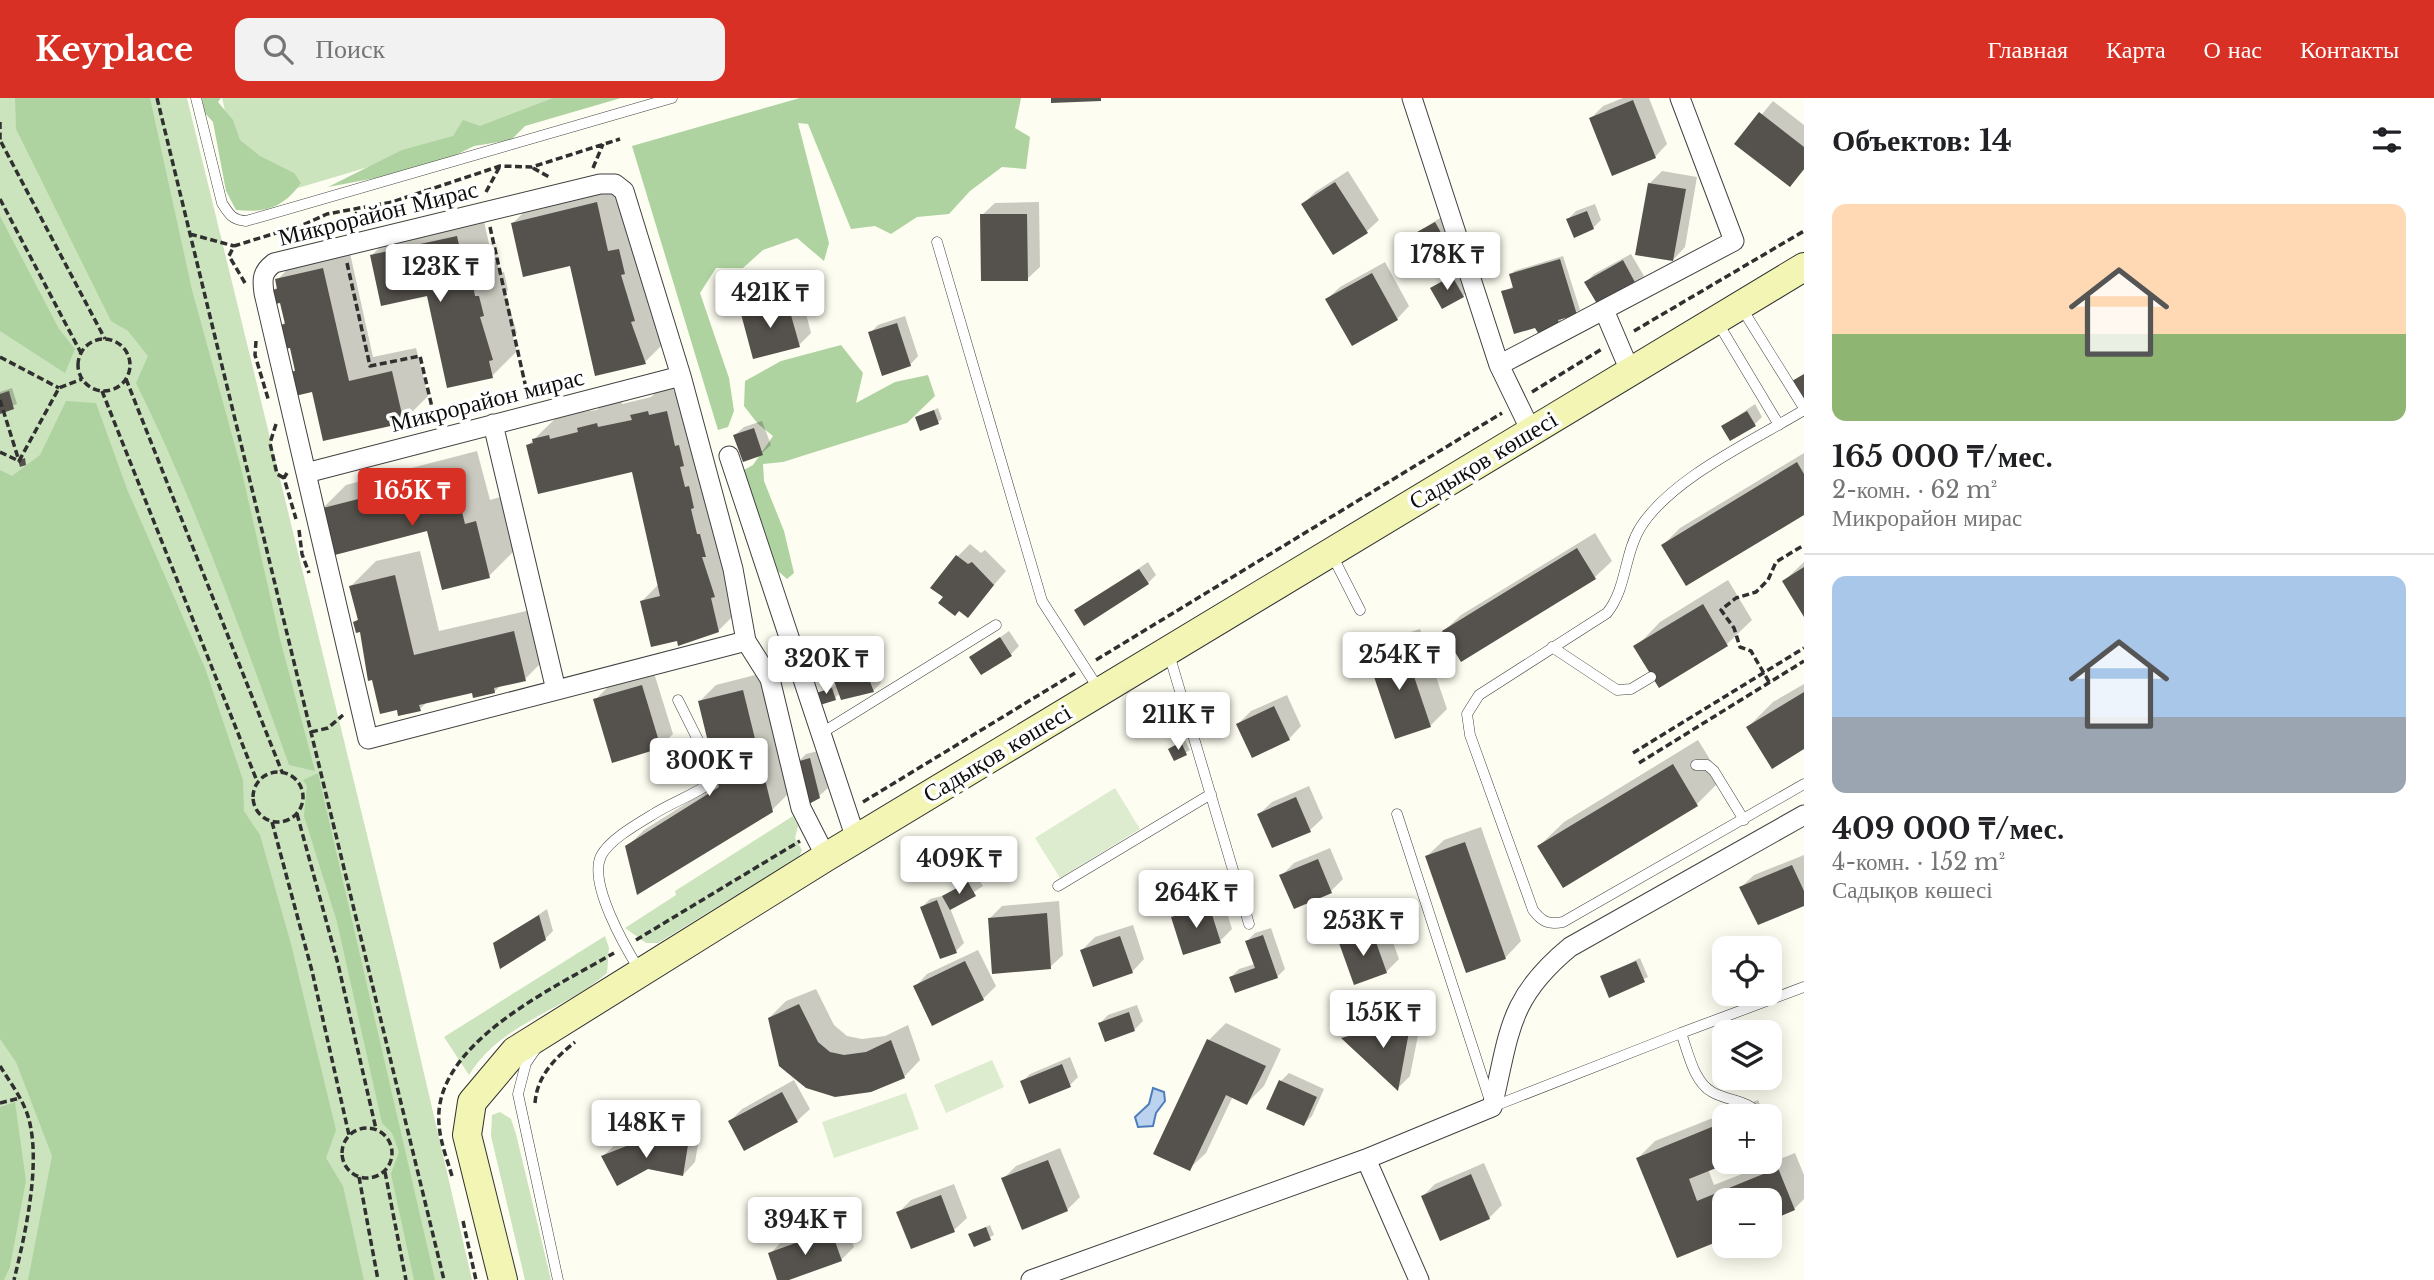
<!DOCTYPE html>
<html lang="ru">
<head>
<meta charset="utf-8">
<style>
	:root { --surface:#fff; --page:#f2f2f2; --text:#202124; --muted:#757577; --line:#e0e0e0; --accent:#d93025 }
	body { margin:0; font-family:"Libre Baskerville",serif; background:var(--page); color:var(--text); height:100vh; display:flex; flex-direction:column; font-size:26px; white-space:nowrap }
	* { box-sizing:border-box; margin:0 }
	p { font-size:23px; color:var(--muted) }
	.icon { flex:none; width:38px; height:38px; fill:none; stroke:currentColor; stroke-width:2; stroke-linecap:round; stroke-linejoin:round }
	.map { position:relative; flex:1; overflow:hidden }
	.sheet { display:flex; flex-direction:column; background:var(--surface); width:630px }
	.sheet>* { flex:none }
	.controls { position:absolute; left:1712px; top:838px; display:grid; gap:14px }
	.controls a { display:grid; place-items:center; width:70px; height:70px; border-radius:14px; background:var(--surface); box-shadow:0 4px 18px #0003; font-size:35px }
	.price { position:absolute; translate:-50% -60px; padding:0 16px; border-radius:7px; background:#fff; color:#222; font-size:23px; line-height:46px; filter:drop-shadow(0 2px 4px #0008) }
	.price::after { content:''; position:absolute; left:50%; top:42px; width:21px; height:16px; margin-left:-10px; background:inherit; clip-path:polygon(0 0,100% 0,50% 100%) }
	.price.on { background:var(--accent); color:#fff }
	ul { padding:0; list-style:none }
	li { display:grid; align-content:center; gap:14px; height:371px; padding:0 28px }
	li+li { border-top:2px solid var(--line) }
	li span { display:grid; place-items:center; height:217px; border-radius:14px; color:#555 }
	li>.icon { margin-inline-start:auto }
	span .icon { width:126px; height:126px; fill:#fffc; stroke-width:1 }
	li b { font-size:30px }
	h2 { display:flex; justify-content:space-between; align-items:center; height:84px; padding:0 28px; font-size:30px }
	header { display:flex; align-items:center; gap:42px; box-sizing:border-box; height:98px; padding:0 35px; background:var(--accent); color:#fff }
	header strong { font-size:33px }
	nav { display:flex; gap:38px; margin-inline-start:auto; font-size:24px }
	.search { width:490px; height:63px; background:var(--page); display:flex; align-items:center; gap:18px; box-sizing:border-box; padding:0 24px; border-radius:14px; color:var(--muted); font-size:26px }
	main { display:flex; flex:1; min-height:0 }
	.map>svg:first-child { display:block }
</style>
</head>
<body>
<header>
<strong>Keyplace</strong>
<div class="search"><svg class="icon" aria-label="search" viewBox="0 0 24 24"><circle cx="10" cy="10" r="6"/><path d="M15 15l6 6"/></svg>Поиск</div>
<nav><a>Главная</a><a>Карта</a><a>О нас</a><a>Контакты</a></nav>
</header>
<main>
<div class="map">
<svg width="1804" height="1182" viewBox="0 0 1804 1182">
	<rect width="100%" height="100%" fill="#fdfdf1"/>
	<path fill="#cce4be" d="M0 0H187L400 872 472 1182H0Z
		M222 0H601L247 105Z
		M793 718 798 728 795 740 802 752 799 759 658 845H646L625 830 676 797 675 793Z
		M605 838 609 850 607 875C563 913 501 925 469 977L444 939Z
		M500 1014 511 1021 516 1036 551 1182H525L491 1038 492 1017Z"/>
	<path fill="#aed3a0" d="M15 0H150L192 192 240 366 280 541 315 673 289 667C243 538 197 408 136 285L148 258 128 233 111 223 16 31Z
		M202 0H221L218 4 233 22 240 42 260 58 294 75 301 85C283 110 266 115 236 112L226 93 213 24 204 14Z
		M553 0H621L525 28 511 42 474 48 454 58 386 78 328 89 402 52 453 38 463 22 480 28Z
		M800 0H1021L1015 30 1030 39 1026 71 1002 69 970 93 949 116 917 119 891 136 875 128 851 131 808 26 798 25 829 145 824 163 797 140 763 152 743 170H716L700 195 729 280 734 313 728 329 718 332 632 48Z
		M0 118 59 231 75 251 65 275 0 233Z
		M841 247 863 275 856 305 895 284 928 277 935 298 907 325 783 364 763 366 764 383 784 433 794 475 787 481 778 473 742 373 753 367 773 338 758 326 744 308 745 283 781 263Z
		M66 303 96 305 127 391 205 570 243 682 244 713 260 737 291 846 336 1032 326 1060 343 1088 364 1182H28L52 1058 16 964 0 941V372L12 378 40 357Z
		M318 675 435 1182H414L391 1076 399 1054 392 1035 382 1025 337 824 304 718 307 688 303 682Z
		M15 1004 26 1083 10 1169 4 1182H0V1009Z"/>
	<path fill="#ddeccf" d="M1115 690 1140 731 1060 780 1035 740Z
		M992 962 1004 989 946 1015 934 987Z
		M906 995 919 1031 834 1060 822 1024Z"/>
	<path fill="#bcd3ef" stroke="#4c7dbc" stroke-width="2" d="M1153 990 1164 994 1165 1003 1156 1015 1153 1028 1138 1029 1135 1019 1149 1006Z"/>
	<path fill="#0003" d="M1623 0H1649L1667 46 1655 59 1591 20 1603 8Z
		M1773 3 1804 27V72L1790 87 1737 46Z
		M1348 73 1379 122 1366 134 1303 106 1315 94Z
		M1662 73 1697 79 1685 149 1673 162 1649 86Z
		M621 81 670 239 645 264 571 166 513 125 538 100Z
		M1039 104 1040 169 1027 181 982 117 995 105Z
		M1595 106 1601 122 1593 130 1568 121 1576 113Z
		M482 114 493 164 497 163 500 175 504 174 508 192 505 195 517 235 513 239 517 253 492 278 428 196 371 158 396 133Z
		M1443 118 1455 138 1447 146 1404 143Z
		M348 146 373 259 416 250 428 298 403 323 314 292 292 275 297 270 292 248 281 228 286 223 282 203 273 193 278 188 277 182 302 157Z
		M1631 156 1644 178 1636 186 1586 184 1594 176Z
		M1563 158 1580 212 1562 220 1559 226 1503 194 1514 188 1511 177 1514 173Z
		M1385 164 1409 208 1397 221 1327 201 1340 189Z
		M1460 171 1471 190 1463 198 1432 190Z
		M800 192 811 235 799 247 743 216 755 204Z
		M905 218 918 258 910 267 870 235 878 227Z
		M673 289 674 294 692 289 700 324 703 323 710 365 743 508 718 533 678 541 642 503 659 486 633 372 528 347 559 317 597 312 604 305 621 301 622 306 651 299 657 293Z
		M12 290 17 306 0 312V294Z
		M1755 306 1762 319 1754 327 1723 328Z
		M938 310 942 321 938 324 917 320Z
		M762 323 771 347 762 355 744 362 735 337 744 329Z
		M477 353 490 402 500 399 514 453 489 478 429 431 321 412 346 387Z
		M1804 355V415L1663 447 1680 430Z
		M1595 435 1612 463 1595 479 1461 561 1444 533 1461 517Z
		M970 446 981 455 985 452 1006 473 968 517 945 499 958 458Z
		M420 453 439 533 539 510 550 556 525 581 501 587 494 594 473 593 427 604 420 611 355 524 359 520 351 488 376 463Z
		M1148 464 1156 477 1148 485 1077 513Z
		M1804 464V515L1784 483Z
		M1728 482 1752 522 1727 546 1659 588 1636 549 1660 524Z
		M1420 531 1447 611 1430 628 1369 559 1386 542Z
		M1009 533 1019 548 1011 556 971 560Z
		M873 561 881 585 873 593 859 598 857 594 840 595 835 600 818 595 837 587 835 580 843 572Z
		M654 575 673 636 660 649 595 602 608 589Z
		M759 576 789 695 772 712 627 749 644 732 720 684 700 603 716 587Z
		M1804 586V649L1748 629 1773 604Z
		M1287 597 1301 628 1289 641 1238 626 1251 613Z
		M1185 642 1190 652 1175 661 1170 651Z
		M1698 642 1722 681 1697 706 1563 788 1539 748 1564 724Z
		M818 653 828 690 819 698 798 664 806 656Z
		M1309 688 1323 720 1310 732 1259 716 1272 704Z
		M1481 729 1521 843 1505 860 1427 758 1444 742Z
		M1330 750 1343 781 1331 793 1282 777 1294 765Z
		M1804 757V806L1741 789 1754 777Z
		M976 778 983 788 950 810 964 845 956 853 922 809 930 801 946 797Z
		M1221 795 1232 831 1220 843 1173 819 1186 807Z
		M1059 803 1063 857 1050 869 990 820 1002 808Z
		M547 811 553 833 545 841 495 846Z
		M1385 822 1399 861 1386 874 1341 846 1353 833Z
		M1133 827 1144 861 1132 874 1082 852 1095 839Z
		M1271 830 1285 871 1277 879H1231L1239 871 1255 866 1247 843 1255 835Z
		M978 852 996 888 983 901 915 889 927 876Z
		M1640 860 1648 879 1610 897 1602 879Z
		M816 891 834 927 847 938 862 941 885 938 908 927 920 962 904 979 871 992 769 920 786 903Z
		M1137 907 1143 923 1135 931 1106 941 1100 925 1108 917Z
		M1423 912 1410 978 1398 990 1344 940 1356 928Z
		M1226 925 1281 951 1264 988 1247 1005 1233 998 1206 1055 1189 1071 1209 942Z
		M1070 959 1078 979 1070 987 1022 984 1030 976Z
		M1289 975 1324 991 1312 1018 1304 1026 1281 983Z
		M794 982 810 1011 797 1023H730L742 1011Z
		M1758 1002 1765 1018H1724V1064H1726L1708 1071 1714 1087 1795 1055 1804 1077V1101L1794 1111 1769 1102H1724V1140L1638 1060 1655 1043Z
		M656 1030 700 1035 695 1064 683 1077 603 1058 616 1046Z
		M1060 1050 1080 1099 1067 1112 1003 1081 1016 1068Z
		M1484 1065 1502 1107 1489 1120 1423 1098 1435 1086Z
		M954 1086 967 1120 954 1132 912 1149 898 1115 911 1102Z
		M844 1121 854 1149 841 1162 779 1182 770 1156 782 1143Z
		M990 1127 994 1137 975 1147 970 1137Z"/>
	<path fill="#55514c" d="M1051 0H1101V3L1051 5Z
		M1633 2 1656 60 1612 78 1589 20Z
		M1759 14 1804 49V71L1790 89 1734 46Z
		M1335 84 1368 135 1333 157 1301 106Z
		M1648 85 1686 91 1673 163 1635 157Z
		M597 104 608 153 619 151 625 176 621 177 635 223 631 224 646 266 595 278 570 168 523 179 511 125Z
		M1587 113 1594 131 1574 140 1566 121Z
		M980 116H1027L1028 183H981Z
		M1435 124 1448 147 1414 166 1401 143Z
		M457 138 468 188 473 187 475 198H479L484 218 480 219 493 262 489 263 493 280 447 290 427 198 381 208 370 157Z
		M1560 161 1577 217 1558 222 1560 228 1538 235 1535 230 1514 236 1501 193 1513 190 1509 176Z
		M1623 162 1637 188 1599 209 1584 184Z
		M323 170 349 283 392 273 404 325 323 343 312 294 295 298 290 274 295 273 290 250 285 251 279 227 285 226 280 205 275 206 271 192 277 191 275 181Z
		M1372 175 1398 222 1352 248 1325 201Z
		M1452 178 1464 199 1442 211 1430 190Z
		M787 203 800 249 753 261 741 216Z
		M897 225 911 268 882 278 868 234Z
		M1804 276V304L1792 283Z
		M9 293 14 311 0 316V296Z
		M934 312 939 326 920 333 915 319Z
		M648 313 649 317 667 313 675 348 679 347 684 368 680 369 685 389 689 388 694 410 691 411 697 436H700L706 459H702L715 499 711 500 719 534 678 548 677 543 651 549 640 503 660 498 632 374 538 396 526 347 533 345 532 341 549 337 550 341 578 334 577 330 597 325 598 329 632 322 630 317Z
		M1747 313 1756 328 1730 343 1721 328Z
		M754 330 763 357 743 364 733 337Z
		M25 360 26 367 20 369 18 362Z
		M1797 364 1804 376V417L1686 488 1661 447Z
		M453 377 465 426 476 423 490 480 442 492 427 433 331 458 319 411Z
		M1577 450 1596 481 1461 564 1442 533Z
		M956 457 968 466 972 464 994 487 968 520 959 513 955 518 938 505 943 499 930 490Z
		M1804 469V519L1782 483Z
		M1139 471 1149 486 1084 528 1074 512Z
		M395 477 414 557 514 533 526 583 494 590 495 595 473 600 472 595 419 607 421 613 398 618 397 612 380 616 372 582 368 583 360 534 356 535 353 524 358 522 349 488Z
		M1703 506 1728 548 1659 590 1633 548Z
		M1000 539 1012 558 981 577 969 559Z
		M1403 546 1431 629 1395 641 1367 558Z
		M864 568 874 594 841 602 833 580Z
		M642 587 661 650 612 665 593 601Z
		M832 590 836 602 820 607 816 595Z
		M743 592 773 714 637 797 625 748 719 689 698 603Z
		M1804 594V651L1772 671 1746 629Z
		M1274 608 1290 642 1252 660 1236 626Z
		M1181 644 1187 657 1174 663 1168 651Z
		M810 660 820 700 807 707 796 664Z
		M1673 666 1698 708 1563 790 1537 748Z
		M1296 699 1311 734 1272 750 1257 716Z
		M1465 744 1506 861 1466 875 1425 758Z
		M1318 761 1332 795 1294 811 1279 777Z
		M1792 767 1804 793V808L1758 827 1739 789Z
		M968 784 976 798 950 812 942 798Z
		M937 802 957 855 940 861 920 809Z
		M1209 807 1221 845 1183 857 1171 819Z
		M1047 815 1051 871 992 876 988 820Z
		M539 817 546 842 500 871 493 845Z
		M1372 833 1387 875 1354 887 1339 845Z
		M1263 837 1278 880 1235 895 1229 879 1255 870 1245 843Z
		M1120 838 1133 875 1093 889 1080 852Z
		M965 863 984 902 932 928 913 888Z
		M1636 863 1645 884 1609 900 1600 878Z
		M799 906 818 944 830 954 844 957 866 954 891 942 905 980 871 994 835 999 806 990 779 968 768 920Z
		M1129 914 1135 933 1105 944 1098 925Z
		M1411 923 1398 993 1341 940Z
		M1207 941 1266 968 1247 1007 1226 997 1190 1073 1153 1056Z
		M1062 966 1071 989 1029 1006 1020 983Z
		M1279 982 1317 999 1304 1028 1266 1011Z
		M782 994 798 1024 744 1053 728 1023Z
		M1724 1024V1064H1731L1689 1081 1697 1103 1778 1070 1795 1112 1769 1123V1102H1724V1141L1677 1160 1636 1060Z
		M642 1042 688 1047 683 1078 648 1071 617 1088 601 1058Z
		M1048 1062 1068 1113 1022 1132 1001 1080Z
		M1471 1076 1490 1121 1440 1143 1421 1098Z
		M941 1097 955 1134 911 1151 896 1114Z
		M986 1129 991 1142 974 1149 968 1136Z
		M831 1132 842 1163 789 1182H777L768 1155Z"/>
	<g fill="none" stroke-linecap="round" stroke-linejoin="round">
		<defs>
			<path id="lane" d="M196 0 222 105C229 116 232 122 246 123L672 0
				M937 144 1042 503 1100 593
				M1741 209 1804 310
				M1718 225 1779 327
				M1804 312C1753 343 1671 380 1640 430 1624 456 1627 490 1607 515L1479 597 1467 616 1470 637 1533 812C1542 824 1549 827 1563 824L1804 686
				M1332 457 1360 512
				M1552 549 1617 592 1631 591 1651 579
				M1169 556 1249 826
				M820 636 996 527
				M1696 667H1707L1714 673 1744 722
				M1397 716 1492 1009 1681 935C1688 953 1693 983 1712 994 1730 1004 1747 1001 1761 1018
				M1058 788 1211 696
				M640 873C625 849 588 785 601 758 609 742 637 726 652 717 672 704 695 697 713 683V672L678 602
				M1681 935 1804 889
				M535 952 526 965 518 996 558 1182"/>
			<path id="street" d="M1412 0 1499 267
				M1604 212 1630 273
				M493 326 556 592
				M1531 333 1499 267 1734 143 1680 0
				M729 358 856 741
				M306 375 681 278
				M746 543 368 641 264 195C262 181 262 174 274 165L600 86H615L624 93 681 278 733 471 746 543 770 581 801 710 826 759
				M1366 1061 1419 1182
				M1031 1182 1366 1061 1492 1009C1510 935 1507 901 1570 849L1804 717"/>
			<path id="secondary" d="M503 1182 467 1037 472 1004 515 953 826 759 1804 169"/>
		</defs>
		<use href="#lane" stroke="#414141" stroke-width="11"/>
		<use href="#street" stroke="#414141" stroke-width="21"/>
		<use href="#secondary" stroke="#303030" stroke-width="30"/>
		<path stroke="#303030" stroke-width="3.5" stroke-dasharray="7 3.5" stroke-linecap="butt" d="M157 0 444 1182
			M0 24V45
			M1 44 105 241
			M533 70 551 80
			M593 70 603 46
			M424 92 448 103
			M486 94 500 68
			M0 101 81 255
			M346 128 359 112
			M490 129 528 299
			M190 136 234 148
			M347 165 370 268 420 258 435 322
			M245 185 229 158 234 148 305 126 327 116 392 104 500 68 532 69 620 41
			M1634 233 1804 133
			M78 267a26 26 0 1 1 52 0a26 26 0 1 1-52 0Z
			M256 243 255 257 269 304
			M0 259 59 290
			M126 281 282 674
			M102 293 257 683
			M1532 294 1602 251
			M0 302 19 363
			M276 326 270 345 277 376 284 380
			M0 354 19 363 59 290 82 281
			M287 375 284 380 296 421
			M299 432 302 456 309 475
			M1096 562 1502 315
			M1769 584 1751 553 1740 549 1734 530 1721 512 1736 500 1756 494 1768 482 1776 464 1804 447
			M311 634 328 630 343 617
			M1633 655 1804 550
			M1639 665 1804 563
			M253 699a25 25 0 1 1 50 0a25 25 0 1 1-50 0Z
			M863 704 1075 575
			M297 716 338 866 376 1031
			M272 724 312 873 349 1037
			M636 842 800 743
			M0 968C11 986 26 1005 30 1026 40 1071 25 1137 14 1182
			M0 1005 20 1000
			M535 1005C537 978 555 960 575 944
			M342 1055a25 25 0 1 1 50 0a25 25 0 1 1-50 0Z
			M385 1074 406 1182
			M452 1078C447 1061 440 1043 439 1026 432 945 556 889 614 855
			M359 1079 378 1182
			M463 1123 476 1182"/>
		<use href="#lane" stroke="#fff" stroke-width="10"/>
		<use href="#street" stroke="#fff" stroke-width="19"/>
		<use href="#secondary" stroke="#f2f5b4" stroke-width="28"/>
	</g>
	<g text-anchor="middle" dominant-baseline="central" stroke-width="7" stroke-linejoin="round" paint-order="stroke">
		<g font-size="24" fill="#0e0e0e" stroke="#fff">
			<text transform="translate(378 115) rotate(-14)">Микрорайон Мирас</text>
			<text transform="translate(487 302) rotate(-14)">Микрорайон мирас</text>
			<text transform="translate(1483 362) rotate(-31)">Садықов көшесі</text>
			<text transform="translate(997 655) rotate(-31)">Садықов көшесі</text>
		</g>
	</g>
</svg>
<div class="controls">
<a><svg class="icon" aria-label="locate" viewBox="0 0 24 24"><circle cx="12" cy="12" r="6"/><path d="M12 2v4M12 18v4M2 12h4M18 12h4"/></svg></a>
<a><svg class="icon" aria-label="layers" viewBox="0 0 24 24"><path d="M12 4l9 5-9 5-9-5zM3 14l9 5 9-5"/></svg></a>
<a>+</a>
<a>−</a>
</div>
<b class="price" style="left:1447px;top:194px">178K ₸</b>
<b class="price" style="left:440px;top:206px">123K ₸</b>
<b class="price" style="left:770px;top:232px">421K ₸</b>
<b class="price on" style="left:412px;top:430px">165K ₸</b>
<b class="price" style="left:1399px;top:594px">254K ₸</b>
<b class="price" style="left:826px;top:598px">320K ₸</b>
<b class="price" style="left:1178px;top:654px">211K ₸</b>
<b class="price" style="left:709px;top:700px">300K ₸</b>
<b class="price" style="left:959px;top:798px">409K ₸</b>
<b class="price" style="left:1196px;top:832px">264K ₸</b>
<b class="price" style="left:1363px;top:860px">253K ₸</b>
<b class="price" style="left:1383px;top:952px">155K ₸</b>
<b class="price" style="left:646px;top:1062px">148K ₸</b>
<b class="price" style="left:805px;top:1159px">394K ₸</b>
</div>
<section class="sheet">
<h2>Объектов: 14<svg class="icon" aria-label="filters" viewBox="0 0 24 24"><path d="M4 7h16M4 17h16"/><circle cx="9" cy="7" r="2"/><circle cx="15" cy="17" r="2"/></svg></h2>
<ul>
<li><span style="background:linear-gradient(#ffd9b3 60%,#8fb573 0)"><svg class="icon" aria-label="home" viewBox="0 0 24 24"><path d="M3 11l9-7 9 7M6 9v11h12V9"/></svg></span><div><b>165 000 ₸/мес.</b><p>2-комн. · 62 m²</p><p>Микрорайон мирас</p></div></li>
<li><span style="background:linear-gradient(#a9c7e8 65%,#9aa5b1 0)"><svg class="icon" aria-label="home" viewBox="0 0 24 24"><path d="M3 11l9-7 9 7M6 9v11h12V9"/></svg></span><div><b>409 000 ₸/мес.</b><p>4-комн. · 152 m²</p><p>Садықов көшесі</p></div></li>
</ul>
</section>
</main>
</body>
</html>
